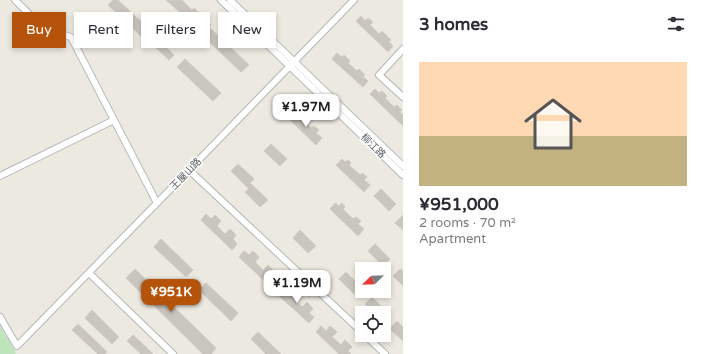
<!DOCTYPE html>
<html lang="en">
<head>
<meta charset="utf-8">
<style>
	:root { --surface:#fff; --page:#f7f7f7; --text:#2b2b33; --muted:#7c7c81; --accent:#b45309 }
	body { margin:0; font-family:"Varela Round","Noto Sans SC",sans-serif; background:var(--page); color:var(--text); height:100vh; display:flex; flex-direction:column; font-size:15px; white-space:nowrap }
	* { box-sizing:border-box; margin:0 }
	p { font-size:13px; color:var(--muted) }
	.icon { flex:none; width:22px; height:22px; fill:none; stroke:currentColor; stroke-width:2; stroke-linecap:round; stroke-linejoin:round }
	.map { position:relative; flex:1; overflow:hidden }
	.drawer { display:flex; flex-direction:column; background:var(--surface); width:300px }
	.drawer>* { flex:none }
	.hud { position:absolute; left:12px; top:12px; width:331px; height:36px; display:flex; gap:8px }
	.needle { width:26px; rotate:247deg }
	.controls { position:absolute; left:355px; top:262px; display:grid; gap:8px }
	.controls a { display:grid; place-items:center; width:36px; height:36px; border-radius:0px; background:var(--surface); box-shadow:0 2px 6px #0003; font-size:20px }
	.price { position:absolute; translate:-50% -34px; padding:0 9px; border-radius:8px; background:#fff; color:#222; font-size:13px; line-height:26px; filter:drop-shadow(0 1px 2px #0008) }
	.price::after { content:''; position:absolute; left:50%; top:24px; width:12px; height:9px; margin-left:-6px; background:inherit; clip-path:polygon(0 0,100% 0,50% 100%) }
	.price.current { background:var(--accent); color:#fff }
	ul { padding:0; list-style:none }
	li { display:grid; align-content:center; gap:8px; height:212px; padding:0 16px }
	li span { display:grid; place-items:center; height:124px; border-radius:0px; color:#555 }
	li>.icon { margin-inline-start:auto }
	span .icon { width:72px; height:72px; fill:#fffc; stroke-width:1 }
	li b { font-size:17px }
	h2 { display:flex; justify-content:space-between; align-items:center; height:48px; padding:0 16px; font-size:17px }
	.pill { padding:0 14px; border-radius:0px; background:var(--surface); box-shadow:0 2px 6px #0003; font-size:14px; line-height:36px }
	.pill.current { background:var(--accent); color:#fff }
	main { display:flex; flex:1; min-height:0 }
	.map>svg:first-child { display:block }
</style>
</head>
<body>
<main>
<div class="map">
<svg width="403" height="354" viewBox="0 0 403 354">
	<rect width="100%" height="100%" fill="#ece9e0"/>
	<path fill="#bee4bc" d="M0 326 16 353 15 354H0Z"/>
	<path fill="#c9c5bf" stroke="#d0cabf" d="M113 0H118L151 31 144 39 108 5Z
		M166 0H182L192 10 194 8 211 25 209 27 249 65 241 72 201 34 199 37 182 20 185 17Z
		M361 16 365 21 368 18 373 22 370 25 379 34 382 31 391 40 389 42 393 46 388 52 356 21Z
		M158 39 174 55 169 60 153 45Z
		M337 53 342 57 344 55 350 61 348 63 357 71 359 69 365 75 363 77 368 81 363 87 332 59Z
		M185 59 221 93 213 101 177 67Z
		M375 89 379 93 382 91 387 96 385 98 394 107 397 105 402 110 400 112 403 115V126L370 94Z
		M294 112 297 115 300 112 303 116 301 118 311 128 314 126 319 130 316 133 322 138 316 145 288 118Z
		M271 144 287 159 280 166 264 151Z
		M342 159 345 162 348 160 351 163 349 165 360 175 362 173 367 177 364 180 370 185 364 192 336 165Z
		M238 164 254 179 250 183 268 200 260 207 245 192 249 189 231 171Z
		M381 189 396 204 389 211 374 196Z
		M335 203 339 206 342 203 345 207 343 209 353 219 356 217 361 221 358 224 364 229 358 236 330 209Z
		M206 214 211 219 215 215 221 221 217 226 225 234 230 229 236 235 233 239 237 244 232 250 201 220Z
		M403 215V230L395 223Z
		M300 230 316 246 308 253 293 238Z
		M161 239 193 270 186 277 154 247Z
		M375 244 390 259 383 266 368 251Z
		M244 251 249 255 253 251 259 257 255 262 263 270 268 265 274 271 271 275 275 280 270 286 239 257Z
		M135 269 216 348 211 354H203L126 278Z
		M400 269 403 271V286L393 276Z
		M346 272 361 287 354 294 339 279Z
		M206 283 238 313 231 321 199 290Z
		M283 288 288 293 292 288 298 294 294 299 302 307 307 302 313 309 309 313 314 317 309 323 277 294Z
		M372 297 388 313H374L365 304Z
		M92 310 119 337 112 344 85 318Z
		M397 321 403 327V341L390 329Z
		M78 324 107 352 104 354H98L72 330Z
		M321 326 326 331 330 326 337 332 332 337 341 345 345 340 352 347 348 351 351 354H339L316 332Z
		M258 332 281 354H266L251 339Z
		M133 335 148 349 153 354H141L127 341Z"/>
	<g fill="none" stroke-linecap="round" stroke-linejoin="round">
		<defs>
			<path id="minor" d="M15 0 44 29 71 37 157 203
				M221 0 403 175
				M230 0 403 166
				M403 49 379 75 403 97
				M189 170 362 332
				M0 176 114 120
				M89 273 173 354
				M0 317 17 346 157 203 354 0
				M365 335 385 354"/>
		</defs>
		<use href="#minor" stroke="#b3b7bb" stroke-width="8"/>
		<use href="#minor" stroke="#fff" stroke-width="6"/>
	</g>
	<g text-anchor="middle" dominant-baseline="central" stroke-width="3" stroke-linejoin="round" paint-order="stroke">
		<g font-size="10" fill="#595d61" stroke="#fff">
			<text transform="translate(373 146) rotate(44)">柳江路</text>
			<text transform="translate(186 174) rotate(-46)">王屋山路</text>
		</g>
	</g>
</svg>
<div class="controls">
<a><svg class="needle" viewBox="-14 -14 28 28"><path d="M0-13l5 13h-10z" fill="#e53935"/><path d="M0 13l5-13h-10z" fill="#7c7c81"/></svg></a>
<a><svg class="icon" aria-label="locate" viewBox="0 0 24 24"><circle cx="12" cy="12" r="6"/><path d="M12 2v4M12 18v4M2 12h4M18 12h4"/></svg></a>
</div>
<b class="price" style="left:306px;top:128px">¥1.97M</b>
<b class="price" style="left:297px;top:304px">¥1.19M</b>
<b class="price current" style="left:171px;top:313px">¥951K</b>
<div class="hud">
<a class="pill current">Buy</a>
<a class="pill">Rent</a>
<a class="pill">Filters</a>
<a class="pill">New</a>
</div>
</div>
<section class="drawer">
<h2>3 homes<svg class="icon" aria-label="filters" viewBox="0 0 24 24"><path d="M4 7h16M4 17h16"/><circle cx="9" cy="7" r="2"/><circle cx="15" cy="17" r="2"/></svg></h2>
<ul>
<li><span style="background:linear-gradient(#ffd9b3 60%,#c2b280 0)"><svg class="icon" aria-label="home" viewBox="0 0 24 24"><path d="M3 11l9-7 9 7M6 9v11h12V9"/></svg></span><div><b>¥951,000</b><p>2 rooms · 70 m²</p><p>Apartment</p></div></li>
</ul>
</section>
</main>
</body>
</html>
